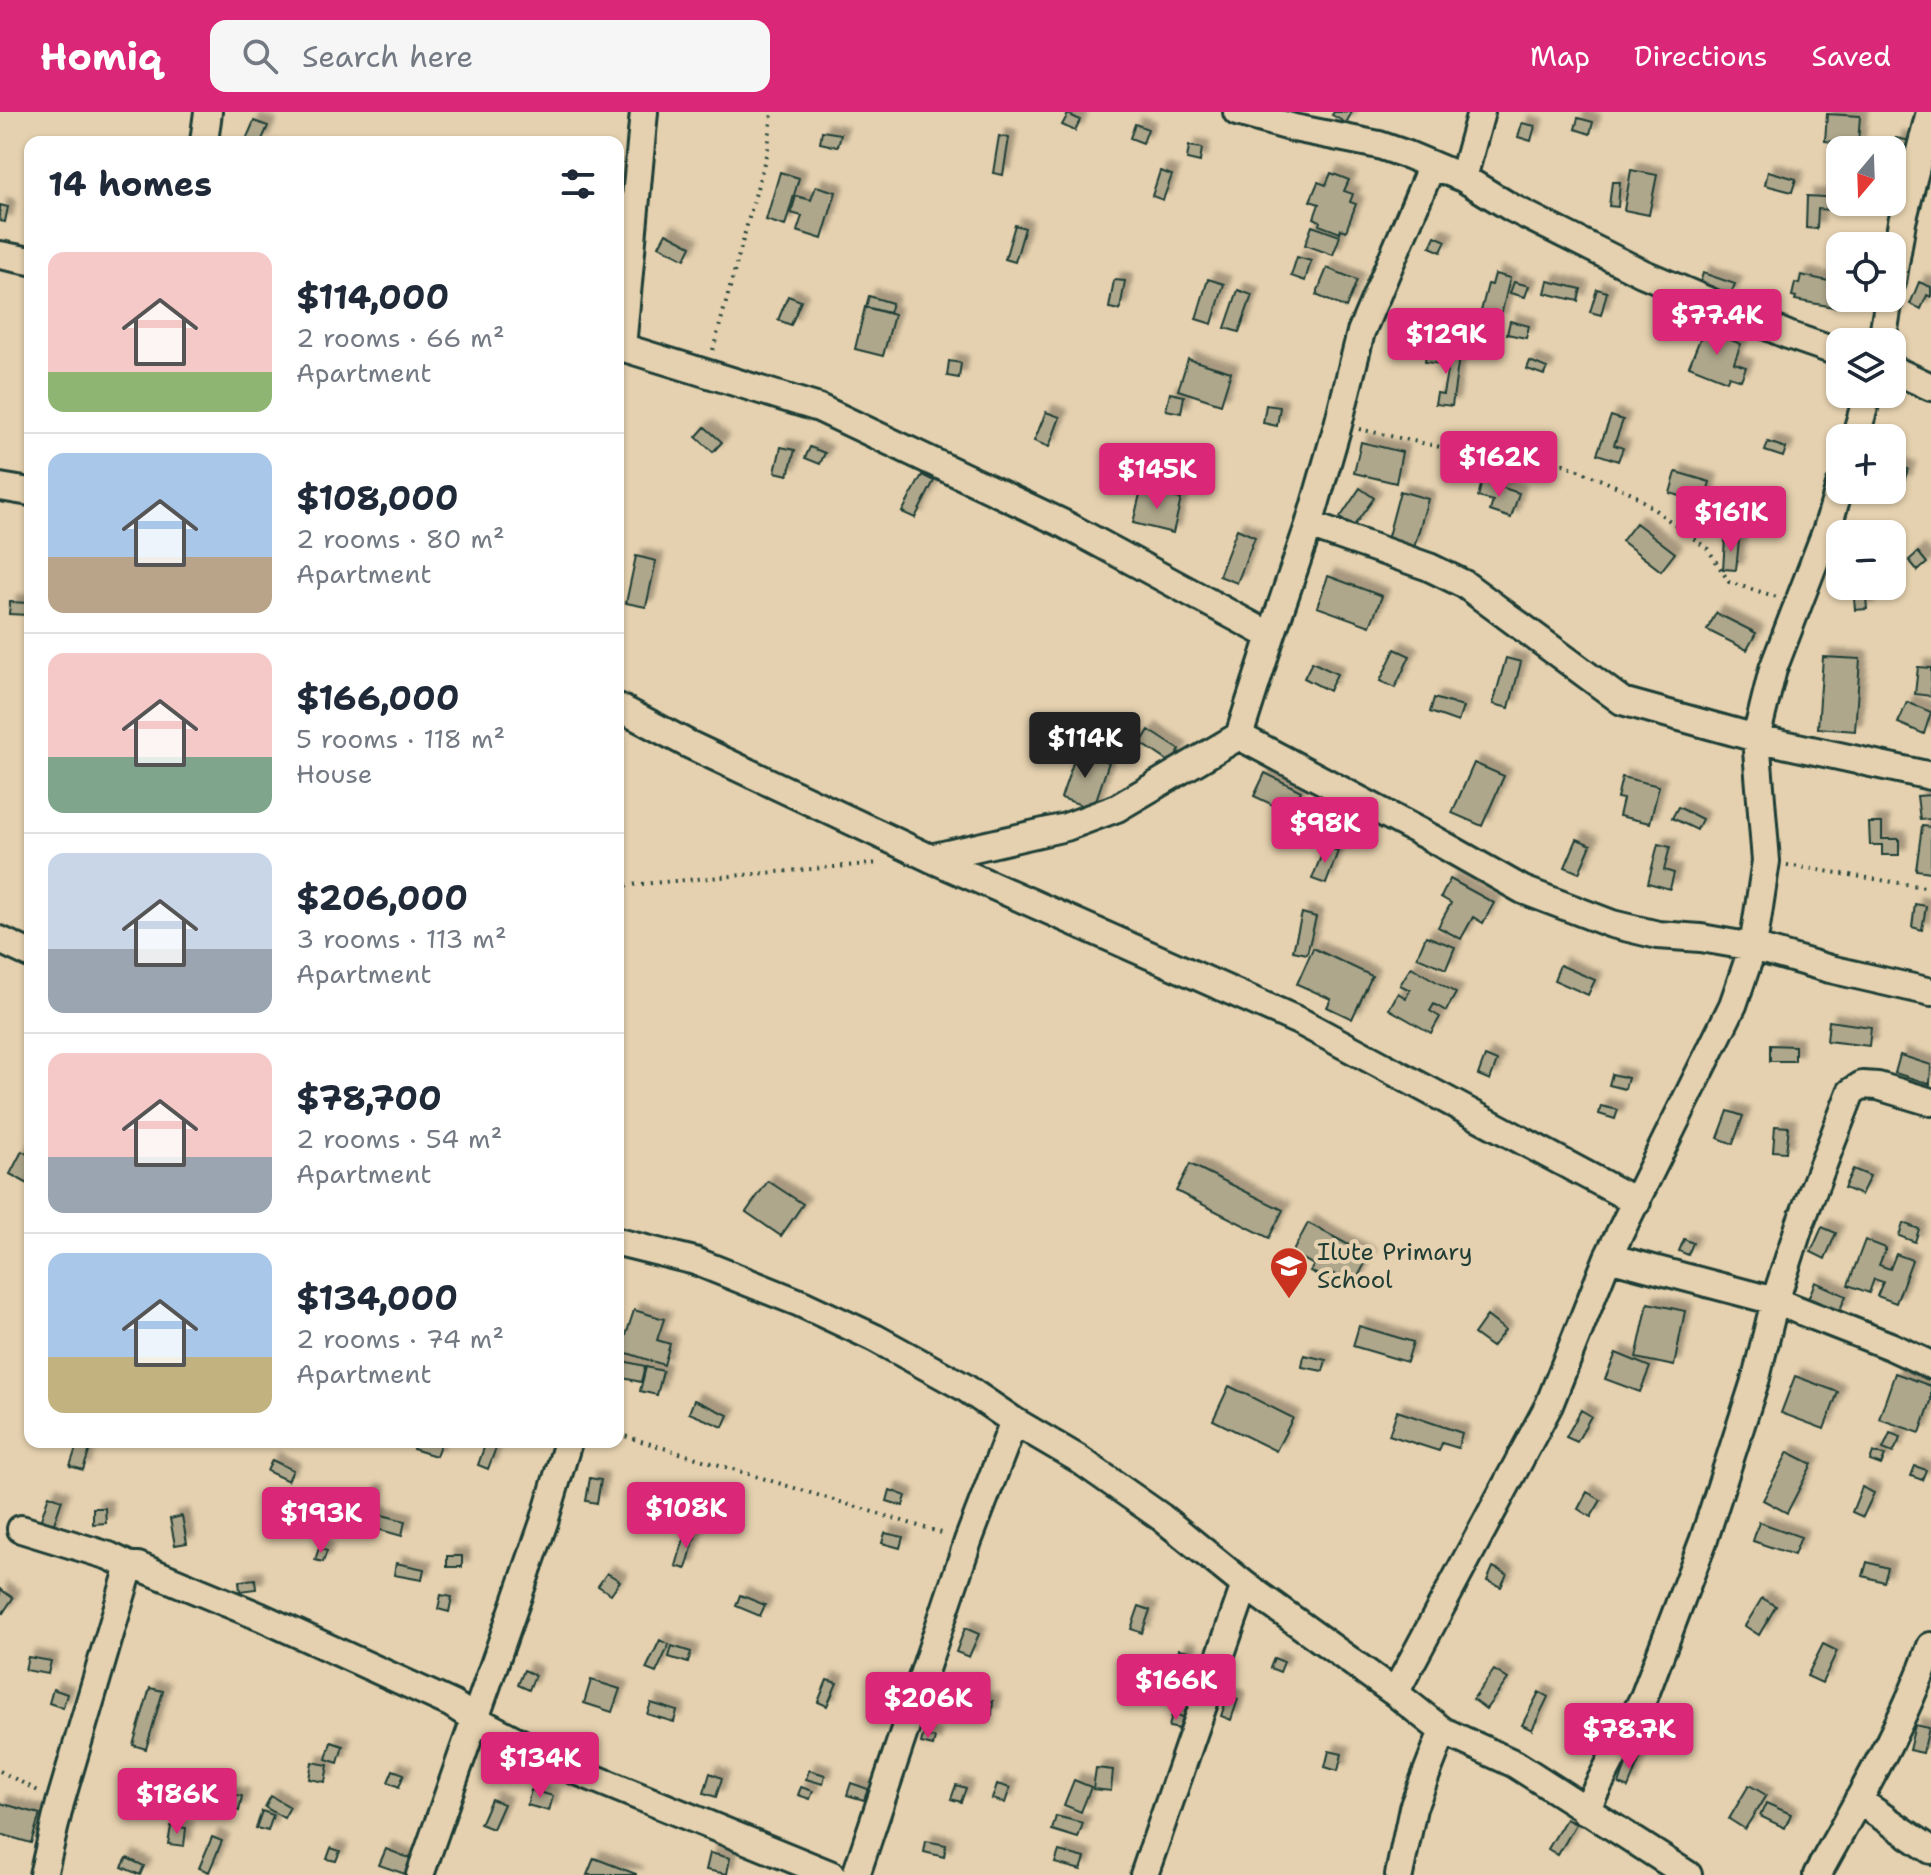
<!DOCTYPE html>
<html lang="en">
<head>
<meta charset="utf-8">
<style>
	:root { --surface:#fff; --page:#f6f6f7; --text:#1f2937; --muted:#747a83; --line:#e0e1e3; --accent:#db2777 }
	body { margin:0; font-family:"Shantell Sans",sans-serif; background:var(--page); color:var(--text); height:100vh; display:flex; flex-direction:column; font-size:30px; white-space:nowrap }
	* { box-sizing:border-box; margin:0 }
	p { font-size:26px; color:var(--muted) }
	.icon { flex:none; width:44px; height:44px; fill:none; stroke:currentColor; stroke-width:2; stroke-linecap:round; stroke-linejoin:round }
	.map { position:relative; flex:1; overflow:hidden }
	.details { position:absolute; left:24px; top:24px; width:600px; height:1312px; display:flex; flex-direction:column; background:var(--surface); border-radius:16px; box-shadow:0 2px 6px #0004 }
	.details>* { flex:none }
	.needle { width:52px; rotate:199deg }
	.controls { position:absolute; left:1826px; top:24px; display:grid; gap:16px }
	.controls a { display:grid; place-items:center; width:80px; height:80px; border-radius:16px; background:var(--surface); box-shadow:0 2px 6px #0004; font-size:40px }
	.price { position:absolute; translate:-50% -68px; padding:0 18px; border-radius:8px; background:var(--accent); color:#fff; font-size:26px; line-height:52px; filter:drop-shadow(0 2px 4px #0008) }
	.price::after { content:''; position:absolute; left:50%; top:48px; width:24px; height:18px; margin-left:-12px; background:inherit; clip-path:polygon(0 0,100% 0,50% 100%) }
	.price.on { background:#222; color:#fff }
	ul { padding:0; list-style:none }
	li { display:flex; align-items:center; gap:24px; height:200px; padding:0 24px }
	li+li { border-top:2px solid var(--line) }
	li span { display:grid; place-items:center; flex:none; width:224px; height:160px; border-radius:16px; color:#555 }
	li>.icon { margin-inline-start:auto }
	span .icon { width:96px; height:96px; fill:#fffc; stroke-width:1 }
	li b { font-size:34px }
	h2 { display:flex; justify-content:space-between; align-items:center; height:96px; padding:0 24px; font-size:34px }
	header { display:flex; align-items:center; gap:48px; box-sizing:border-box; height:112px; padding:0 40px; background:var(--accent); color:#fff }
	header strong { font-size:38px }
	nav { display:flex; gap:44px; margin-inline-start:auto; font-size:28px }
	.search { width:560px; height:72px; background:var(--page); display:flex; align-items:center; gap:20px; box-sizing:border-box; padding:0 28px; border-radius:16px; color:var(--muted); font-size:30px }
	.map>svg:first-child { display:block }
</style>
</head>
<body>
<header>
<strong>Homiq</strong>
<div class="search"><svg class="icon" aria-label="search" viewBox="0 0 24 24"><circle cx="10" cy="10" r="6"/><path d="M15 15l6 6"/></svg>Search here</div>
<nav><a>Map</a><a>Directions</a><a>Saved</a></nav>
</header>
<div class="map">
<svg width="1931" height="1763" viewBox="0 0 1931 1763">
	<defs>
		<filter id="shadow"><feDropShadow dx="7" dy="-7" stdDeviation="2" flood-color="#0004"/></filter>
	</defs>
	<rect width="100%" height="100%" fill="#e5d1af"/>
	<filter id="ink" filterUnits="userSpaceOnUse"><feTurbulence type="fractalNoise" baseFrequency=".0125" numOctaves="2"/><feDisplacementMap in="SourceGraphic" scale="16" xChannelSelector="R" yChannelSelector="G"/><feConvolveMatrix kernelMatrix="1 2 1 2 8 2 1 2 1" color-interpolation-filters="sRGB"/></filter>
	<g filter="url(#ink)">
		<path fill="#aea78c" stroke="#1f3d34" stroke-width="2" filter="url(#shadow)" d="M1334 0H1352L1346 11 1332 3Z
			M1068 2 1080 8 1075 19 1062 13Z
			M1827 2 1860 4 1858 32 1825 29Z
			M1578 6 1593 10 1590 22 1575 17Z
			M254 9 268 14 261 30H245Z
			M1522 11 1535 14 1531 29 1518 25Z
			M1135 12 1148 17 1143 31 1130 26Z
			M822 19 841 22 838 35 820 31Z
			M999 24 1009 26 1003 63 993 61Z
			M1896 26 1916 30 1912 50 1892 46Z
			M1189 34 1202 36 1200 50 1187 47Z
			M1631 58 1657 63 1649 103 1624 98Z
			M1160 59 1172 63 1163 88 1152 84Z
			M1768 59 1796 67 1792 80 1765 73Z
			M780 60 799 66 785 114 766 108Z
			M1331 61 1349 68 1344 79 1353 82 1350 90 1356 92 1346 119 1341 117 1340 121 1319 113 1320 109 1314 106 1319 92 1310 89 1318 70 1326 73Z
			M1612 70H1620L1618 95 1609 94Z
			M816 74 836 80 822 127 797 119 802 104 791 101 796 84 811 88Z
			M1807 84 1840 86V90H1846L1845 99 1818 97 1817 117 1806 116Z
			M0 93 8 95 5 110 0 109Z
			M1015 113 1025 116 1015 150 1005 147Z
			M1312 114 1340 124 1333 143 1305 133Z
			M666 121 691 134 685 147 659 134Z
			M1435 124 1446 129 1441 140 1430 135Z
			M1297 145 1311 149 1305 169 1291 164Z
			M1327 156 1357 168 1346 196 1316 183Z
			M1703 161 1735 172 1730 184 1699 174Z
			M1495 162 1510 166 1500 208 1480 203 1488 172 1492 173Z
			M1801 163 1833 170 1831 180 1838 181 1834 195 1795 188 1796 185 1792 184 1795 171 1799 172Z
			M1208 167 1224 172 1212 212 1196 207Z
			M1114 168 1125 169 1120 198 1109 196Z
			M1548 169 1581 177 1578 189 1545 181Z
			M1514 170 1529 174 1525 185 1510 181Z
			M1919 170 1931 175V185L1927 183 1921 197 1910 192Z
			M1597 177 1607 180 1601 203 1590 200Z
			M1238 178 1252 183 1239 220 1225 216Z
			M788 184 801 189 791 213 778 208Z
			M869 184 892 191 889 201 866 195Z
			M865 195 894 203 883 244 855 237Z
			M1510 209 1529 214 1526 226 1507 222Z
			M1704 217 1741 232 1734 251 1746 255 1741 268 1729 264 1727 269 1689 254Z
			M1426 240 1459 245 1452 294 1435 292 1437 281 1443 282 1448 253 1425 250Z
			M1188 247 1231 260 1221 292 1178 278Z
			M949 249 961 251 959 266 947 264Z
			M1530 249 1547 256 1544 263 1527 257Z
			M1170 281 1184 284 1181 301 1166 298Z
			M1266 293 1280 295 1277 314 1263 311Z
			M1046 300 1060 305 1049 335 1034 329Z
			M1611 304 1623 308 1614 333 1623 336 1618 349 1597 342Z
			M705 315 722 330 713 340 696 325Z
			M1361 330 1402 340 1396 371 1354 361Z
			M1768 330 1786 336 1783 345 1765 339Z
			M781 335 795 338 788 363 775 360Z
			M810 335 825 341 820 352 805 346Z
			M1181 352 1200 357 1196 371 1177 366Z
			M1892 352 1908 357 1904 370 1892 366Z
			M1676 360 1710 370 1704 391 1670 381Z
			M922 363 934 369 915 406 902 400Z
			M1482 369 1519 381 1511 406 1490 399 1493 389 1478 385Z
			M1360 376 1374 386 1353 415 1340 406Z
			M1141 378 1181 387 1173 421 1133 411Z
			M1400 379 1428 387 1414 436 1387 428Z
			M1636 411 1675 441 1661 459 1622 429Z
			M1237 417 1255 425 1237 471 1219 464Z
			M1725 427 1739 428 1736 458 1723 457Z
			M1918 440 1927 451 1918 459 1909 448Z
			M636 444 656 449 646 495 626 491Z
			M1328 464 1382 484 1370 514 1317 495Z
			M1865 474 1867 497 1855 498 1853 475Z
			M10 490 28 491 27 503 9 502Z
			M1716 501 1756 521 1747 538 1707 518Z
			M1395 537 1410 544 1395 576 1380 569Z
			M1823 545 1860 547 1855 619 1818 616Z
			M1506 546 1521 550 1509 596 1493 592Z
			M1312 550 1337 562 1329 579 1304 566Z
			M1918 555 1931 556V584L1915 582Z
			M1434 586 1463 595 1458 610 1430 600Z
			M1907 590 1931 600 1924 622 1898 611Z
			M1149 618 1180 638 1171 651 1141 631Z
			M1077 639 1109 650 1093 697 1061 686Z
			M1474 651 1504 664 1482 714 1452 701Z
			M1265 661 1301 679 1290 701 1254 684Z
			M1622 665 1659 674 1650 711 1619 704 1623 687 1617 686Z
			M1930 683 1931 707 1920 708 1917 684Z
			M1678 695 1702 707 1697 718 1672 706Z
			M1869 711H1882V727H1899V743H1882V733H1870Z
			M1922 714 1931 715V760L1916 758Z
			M1577 727 1591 733 1579 761 1565 755Z
			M1658 732 1670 735 1664 758 1674 761 1670 777 1648 771Z
			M1325 734 1338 739 1326 772 1312 767Z
			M1450 767 1494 791 1483 811 1473 805 1461 827 1438 815 1451 791 1441 785Z
			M1915 792 1926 794 1922 818 1912 815Z
			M1302 801 1316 805 1307 842 1293 839Z
			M1426 824 1455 835 1446 857 1417 845Z
			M1313 836 1372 864 1352 907 1327 895 1331 887 1297 872Z
			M1560 853 1595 868 1588 883 1554 868Z
			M1411 855 1456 881 1446 899 1434 892 1430 899 1440 905 1431 921 1389 897 1398 881 1406 886 1410 878 1400 873Z
			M1829 909 1871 915 1869 934 1827 929Z
			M1770 933 1795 934V949H1770Z
			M1900 943 1931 953 1930 972 1895 961Z
			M1485 944 1497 949 1490 968 1478 963Z
			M1612 962 1628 966 1625 977 1609 973Z
			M1601 994 1618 998 1615 1007 1599 1002Z
			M1728 999 1743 1004 1733 1032 1718 1026Z
			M1775 1014 1789 1015 1786 1040 1773 1039Z
			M22 1039 30 1044V1073L10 1062Z
			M1190 1052 1283 1098 1269 1126 1176 1079Z
			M1853 1057 1870 1064 1861 1083 1844 1076Z
			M768 1069 803 1092 781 1124 746 1100Z
			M1308 1111 1369 1144 1354 1172 1332 1161 1328 1168 1310 1159 1314 1153 1292 1141Z
			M1903 1111 1919 1117 1915 1130 1899 1124Z
			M1822 1115 1836 1121 1825 1147 1811 1140Z
			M1684 1127 1693 1131 1688 1143 1679 1139Z
			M1865 1128 1886 1136 1879 1153 1890 1157 1896 1142 1912 1148 1896 1191 1877 1184 1883 1170 1874 1167 1869 1181 1848 1173Z
			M1815 1170 1846 1184 1839 1200 1808 1187Z
			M1648 1191 1685 1199 1674 1254 1636 1246Z
			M634 1198 664 1207 657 1228 670 1232 664 1253 621 1239Z
			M1487 1204 1505 1218 1492 1235 1474 1222Z
			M1359 1214 1413 1230 1407 1250 1353 1234Z
			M1616 1241 1650 1255 1640 1280 1605 1267Z
			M1304 1243 1326 1248 1323 1259 1302 1255Z
			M618 1248 645 1254 641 1270 618 1265Z
			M646 1255 663 1259 657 1283 640 1279Z
			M1895 1261 1931 1274V1289L1920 1321 1879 1307Z
			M1795 1264 1838 1280 1824 1317 1781 1301Z
			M1229 1274 1293 1306 1276 1339 1213 1308Z
			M694 1288 728 1303 723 1315 689 1301Z
			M1581 1298 1591 1304 1577 1330 1566 1325Z
			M1397 1299 1462 1321 1458 1336 1442 1331 1439 1339 1389 1323Z
			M1890 1321 1901 1325 1893 1341 1883 1337Z
			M78 1330 92 1331 83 1358 70 1354Z
			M415 1330H441L436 1344 413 1337Z
			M486 1330 497 1333 488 1357 478 1353Z
			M1788 1340 1812 1352 1787 1401 1763 1388Z
			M1873 1340 1885 1344 1881 1353 1870 1349Z
			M272 1348 293 1358 288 1369 267 1359Z
			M1915 1354 1926 1358 1922 1368 1911 1364Z
			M590 1366 601 1368 597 1391 586 1389Z
			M1862 1375 1874 1381 1863 1405 1852 1400Z
			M890 1378 906 1384 903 1394 887 1389Z
			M370 1379 378 1381 375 1392 367 1389Z
			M1587 1380 1601 1388 1591 1405 1578 1397Z
			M49 1383 62 1388 51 1420 38 1416Z
			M93 1396H105L106 1411 93 1412Z
			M363 1398 405 1409 402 1424 359 1412Z
			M182 1404 187 1431 175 1433 170 1407Z
			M1759 1410 1801 1425 1794 1443 1753 1429Z
			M686 1419 696 1422 686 1457 676 1454Z
			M885 1421 903 1425 900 1436 882 1431Z
			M319 1436 327 1439 323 1450 315 1448Z
			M447 1444H462V1455H447Z
			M1867 1450 1888 1456 1884 1470 1863 1464Z
			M396 1451 424 1457 422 1468 394 1463Z
			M1493 1455 1507 1462 1501 1475 1487 1469Z
			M607 1461 620 1469 611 1482 598 1474Z
			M255 1467 256 1477 240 1479 239 1469Z
			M0 1477 13 1486 3 1501 0 1499Z
			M441 1483 452 1485 449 1500 438 1497Z
			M740 1483 765 1493 760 1504 736 1494Z
			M1762 1486 1776 1494 1759 1523 1745 1514Z
			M1139 1494 1150 1498 1142 1521 1131 1517Z
			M965 1516 979 1522 969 1545 956 1540Z
			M660 1528 669 1533 656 1561 646 1557Z
			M1823 1532 1837 1539 1822 1571 1807 1564Z
			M672 1534 691 1540 688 1551 669 1545Z
			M1179 1537 1190 1539 1187 1551 1177 1549Z
			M28 1545 51 1549 48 1562 25 1558Z
			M1274 1546 1284 1550 1280 1560 1270 1556Z
			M524 1558 535 1563 529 1578 518 1573Z
			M1494 1558 1508 1567 1486 1597 1473 1587Z
			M591 1568 620 1577 612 1600 584 1591Z
			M827 1568 837 1571 827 1594 818 1590Z
			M150 1576 163 1579 146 1637 133 1633Z
			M53 1577 67 1582 63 1596 49 1591Z
			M1539 1580 1548 1585 1532 1618 1522 1613Z
			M1228 1583 1238 1587 1231 1608 1221 1604Z
			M978 1588 993 1589 992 1603 977 1602Z
			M651 1591 677 1599 674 1610 647 1602Z
			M1172 1602 1183 1605 1180 1617 1169 1615Z
			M1915 1613 1929 1616 1923 1641 1909 1638Z
			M923 1623 935 1626 933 1634 921 1631Z
			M331 1630 343 1634 338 1651 326 1647Z
			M1329 1639 1342 1642 1338 1659 1325 1655Z
			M1630 1642 1640 1646 1628 1676 1619 1672Z
			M312 1650 328 1653 325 1670 309 1667Z
			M1096 1656 1113 1658 1111 1679 1093 1677Z
			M393 1658 404 1662 399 1675 388 1670Z
			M809 1658 825 1663 823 1672 806 1667Z
			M710 1661 722 1666 716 1685 704 1681Z
			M1074 1668 1091 1675 1081 1700 1064 1693Z
			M851 1671 868 1677 864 1688 847 1683Z
			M997 1672 1010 1676 1005 1691 992 1687Z
			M956 1673 966 1676 961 1690 951 1687Z
			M1749 1673 1766 1683 1745 1717 1729 1707Z
			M801 1675 813 1679 810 1687 798 1683Z
			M531 1678 553 1684 549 1699 527 1693Z
			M224 1681 242 1684 239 1699 221 1695Z
			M271 1684 290 1695 284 1706 265 1695Z
			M491 1687 504 1692 493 1717 480 1712Z
			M0 1691 40 1702 31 1731 0 1722Z
			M1766 1691 1791 1702 1785 1716 1760 1704Z
			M262 1699 273 1703 268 1719 256 1716Z
			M1056 1704 1083 1711 1078 1726 1052 1718Z
			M1566 1707 1576 1712 1558 1743 1548 1737Z
			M171 1714 186 1716 184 1734 168 1732Z
			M212 1725 222 1729 209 1760 199 1756Z
			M926 1729 946 1733 944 1745 924 1740Z
			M331 1736 340 1739 336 1749 327 1747Z
			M386 1737 414 1748 408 1763 379 1753Z
			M1059 1739 1085 1746 1081 1758 1055 1751Z
			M710 1741 730 1746 727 1762 706 1758Z
			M127 1746 144 1754 140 1763 122 1755Z
			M594 1746 636 1762V1763H587Z"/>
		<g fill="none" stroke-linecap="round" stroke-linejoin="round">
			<defs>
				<path id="minor" d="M1237 0 1294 16 1379 33 1408 43 1463 66 1512 96 1642 161 1788 223 1840 241
					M204 30 208 0
					M1463 66 1481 0
					M0 143 30 149
					M1892 170 1902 110 1930 0
					M1882 230 1889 186
					M618 234 819 296 1064 412 1271 524 1239 624 1117 696 1066 715 930 746
					M622 235 644 0
					M1892 257 1931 275
					M1855 326 1868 282
					M0 375 30 380
					M1309 413 1429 455 1464 472 1622 589 1756 626 1931 664
					M1271 524 1309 413 1338 313 1361 220 1432 53
					M618 595 688 632 930 746 1301 910 1637 1090
					M1239 624 1433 727 1523 778 1612 812 1658 823 1701 826 1753 835 1830 857 1931 880
					M0 828 30 842
					M618 1130 695 1149 800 1191 875 1226 964 1275 1014 1309 1077 1346 1161 1405 1245 1473 1395 1581 1443 1619 1515 1652 1688 1763
					M1608 1145 1775 1189 1890 1234 1931 1253
					M568 1330 544 1410 475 1607 569 1656 832 1763
					M21 1417 109 1444 130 1454
					M1395 1581 1549 1293 1608 1145 1733 893 1753 835 1766 749 1756 626 1773 557 1827 417 1840 374
					M1858 1688 1931 1738
					M1585 1699 1644 1585 1704 1427 1756 1266 1775 1189 1800 1112 1851 980 1862 973 1878 974 1931 990
					M43 1763 60 1691 130 1454H138L261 1505 452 1592 475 1607 420 1763
					M856 1763 968 1429 1014 1309
					M1144 1763 1245 1473
					M1399 1763 1413 1696 1443 1619
					M1817 1763C1858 1688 1903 1614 1931 1534"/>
			</defs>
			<use href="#minor" stroke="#1f3d34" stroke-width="32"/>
			<path stroke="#1f3d34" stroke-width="4" stroke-dasharray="2 6" stroke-linecap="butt" d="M713 238 768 36 772 0
				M1359 317 1535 356 1564 352 1632 381 1708 437 1729 470 1777 485
				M1787 753 1931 776
				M618 774 880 751
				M618 1322 945 1422
				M0 1659 40 1680"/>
			<use href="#minor" stroke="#e5d1af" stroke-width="26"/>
		</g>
	</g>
	<defs>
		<symbol id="school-pin" viewBox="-11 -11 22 30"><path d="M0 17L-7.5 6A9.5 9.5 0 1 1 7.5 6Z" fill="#c8321e" stroke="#e5d1af"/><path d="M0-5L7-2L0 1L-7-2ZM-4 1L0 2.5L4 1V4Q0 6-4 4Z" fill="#fff"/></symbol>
	</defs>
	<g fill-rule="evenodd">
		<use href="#school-pin" x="1267" y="1132" width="44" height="60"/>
	</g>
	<g text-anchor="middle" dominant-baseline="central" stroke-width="8" stroke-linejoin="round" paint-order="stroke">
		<g font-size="24" fill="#1f3d34" stroke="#e5d1af" text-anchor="start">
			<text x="1317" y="1140">Ilute Primary<tspan x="1317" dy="28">School</tspan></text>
		</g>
	</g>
</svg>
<div class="controls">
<a><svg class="needle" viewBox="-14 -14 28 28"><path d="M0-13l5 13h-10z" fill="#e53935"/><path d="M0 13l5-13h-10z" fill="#747a83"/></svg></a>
<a><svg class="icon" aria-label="locate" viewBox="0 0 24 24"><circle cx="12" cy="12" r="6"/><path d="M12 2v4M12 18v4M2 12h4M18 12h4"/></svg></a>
<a><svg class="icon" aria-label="layers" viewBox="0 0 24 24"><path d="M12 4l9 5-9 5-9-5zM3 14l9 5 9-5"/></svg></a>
<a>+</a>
<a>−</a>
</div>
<b class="price" style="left:1717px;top:245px">$77.4K</b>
<b class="price" style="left:1446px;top:264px">$129K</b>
<b class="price" style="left:1499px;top:387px">$162K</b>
<b class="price" style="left:1157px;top:399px">$145K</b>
<b class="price" style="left:1731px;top:442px">$161K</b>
<b class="price on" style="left:1085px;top:668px">$114K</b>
<b class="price" style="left:1325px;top:753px">$98K</b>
<b class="price" style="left:686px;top:1438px">$108K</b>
<b class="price" style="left:321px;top:1443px">$193K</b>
<b class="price" style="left:1176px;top:1610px">$166K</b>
<b class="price" style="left:928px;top:1628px">$206K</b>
<b class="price" style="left:1629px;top:1659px">$78.7K</b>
<b class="price" style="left:540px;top:1688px">$134K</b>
<b class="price" style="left:177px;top:1724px">$186K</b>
<section class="details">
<h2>14 homes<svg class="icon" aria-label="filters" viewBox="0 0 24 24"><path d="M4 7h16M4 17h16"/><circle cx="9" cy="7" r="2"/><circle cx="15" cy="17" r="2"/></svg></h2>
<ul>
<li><span style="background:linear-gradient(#f6c9c9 75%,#8fb573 0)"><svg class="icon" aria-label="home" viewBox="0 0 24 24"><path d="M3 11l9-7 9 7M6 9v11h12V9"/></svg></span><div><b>$114,000</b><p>2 rooms · 66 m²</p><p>Apartment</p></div></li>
<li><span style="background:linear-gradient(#a9c7e8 65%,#b9a48a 0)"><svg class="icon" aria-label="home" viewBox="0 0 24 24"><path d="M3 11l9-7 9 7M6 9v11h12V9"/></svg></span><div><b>$108,000</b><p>2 rooms · 80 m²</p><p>Apartment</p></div></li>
<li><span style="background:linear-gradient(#f6c9c9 65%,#7fa58c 0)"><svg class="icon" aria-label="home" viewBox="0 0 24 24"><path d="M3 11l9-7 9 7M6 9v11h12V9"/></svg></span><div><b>$166,000</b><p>5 rooms · 118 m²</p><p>House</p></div></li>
<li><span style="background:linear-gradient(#c9d6e8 60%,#9aa5b1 0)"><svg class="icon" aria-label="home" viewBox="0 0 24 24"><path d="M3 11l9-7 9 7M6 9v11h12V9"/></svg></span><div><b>$206,000</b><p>3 rooms · 113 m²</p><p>Apartment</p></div></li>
<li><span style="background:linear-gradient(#f6c9c9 65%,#9aa5b1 0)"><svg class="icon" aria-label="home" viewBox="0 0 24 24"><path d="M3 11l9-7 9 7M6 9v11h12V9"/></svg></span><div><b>$78,700</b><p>2 rooms · 54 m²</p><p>Apartment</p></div></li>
<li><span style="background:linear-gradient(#a9c7e8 65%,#c2b280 0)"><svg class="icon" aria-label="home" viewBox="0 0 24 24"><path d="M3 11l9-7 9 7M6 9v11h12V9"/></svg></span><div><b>$134,000</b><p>2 rooms · 74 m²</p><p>Apartment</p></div></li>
</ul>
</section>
</div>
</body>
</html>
